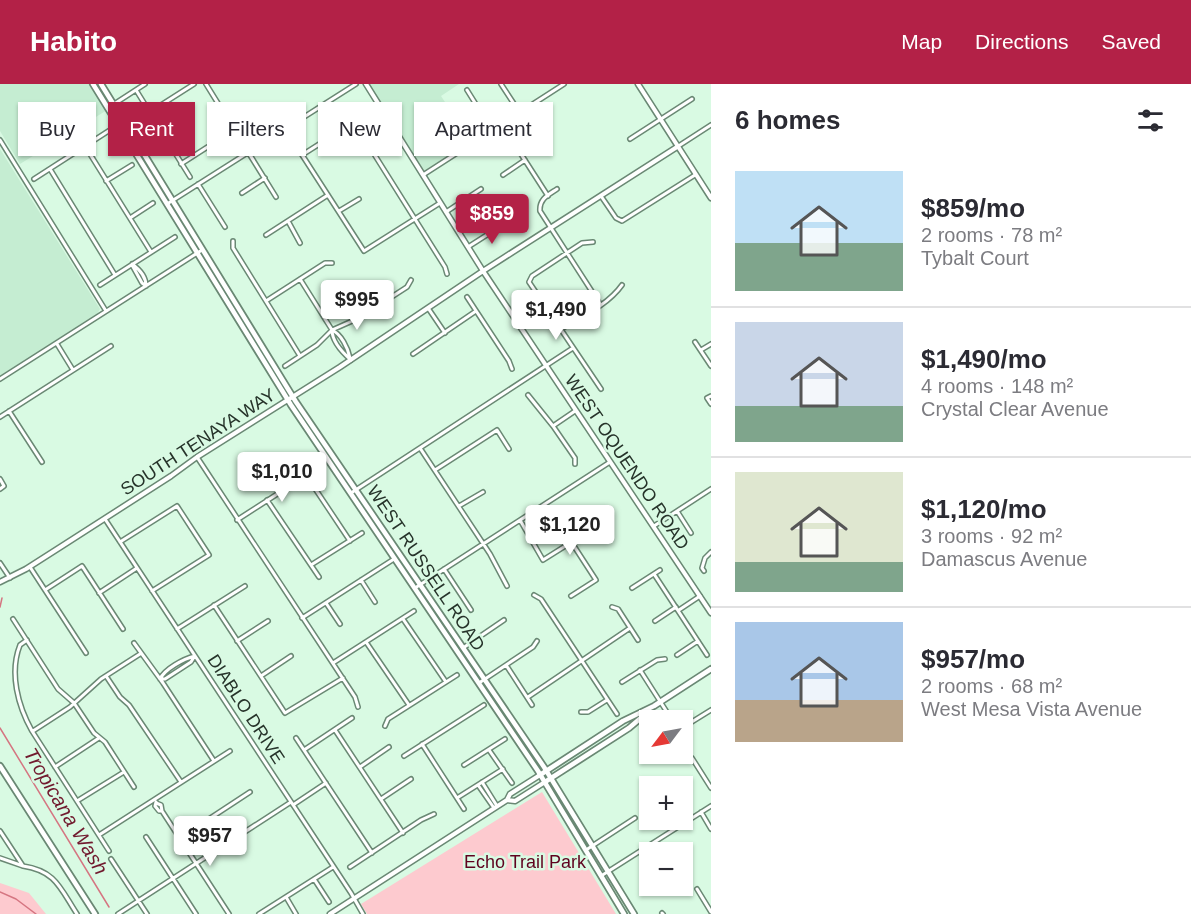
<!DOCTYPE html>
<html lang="en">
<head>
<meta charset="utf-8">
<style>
	:root { --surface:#fff; --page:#f2f2f3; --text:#2b2b33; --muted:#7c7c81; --line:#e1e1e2; --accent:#b32147 }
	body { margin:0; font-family:Helvetica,sans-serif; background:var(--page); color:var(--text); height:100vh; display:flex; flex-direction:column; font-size:22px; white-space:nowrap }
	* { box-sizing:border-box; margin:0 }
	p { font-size:20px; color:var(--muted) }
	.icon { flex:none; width:33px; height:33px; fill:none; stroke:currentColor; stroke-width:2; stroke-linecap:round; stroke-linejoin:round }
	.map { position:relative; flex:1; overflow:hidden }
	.panel { display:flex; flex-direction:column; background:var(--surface); width:480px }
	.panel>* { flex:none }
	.guide { position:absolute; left:18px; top:18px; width:570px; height:54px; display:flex; gap:12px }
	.needle { width:39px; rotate:238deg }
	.fabs { position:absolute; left:639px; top:626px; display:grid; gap:12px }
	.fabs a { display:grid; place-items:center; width:54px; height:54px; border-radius:0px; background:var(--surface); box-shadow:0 2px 4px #0004; font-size:30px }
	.price { position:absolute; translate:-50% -51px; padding:0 14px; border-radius:6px; background:#fff; color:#222; font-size:20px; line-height:39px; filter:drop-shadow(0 2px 3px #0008) }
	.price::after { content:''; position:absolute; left:50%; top:36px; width:18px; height:14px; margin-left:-9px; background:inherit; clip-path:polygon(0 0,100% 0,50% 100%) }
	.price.active { background:var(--accent); color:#fff }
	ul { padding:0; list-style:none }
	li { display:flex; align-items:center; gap:18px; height:150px; padding:0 24px }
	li+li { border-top:2px solid var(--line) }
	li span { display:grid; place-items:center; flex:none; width:168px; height:120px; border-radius:0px; color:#555 }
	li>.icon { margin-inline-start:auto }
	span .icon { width:72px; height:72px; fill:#fffc; stroke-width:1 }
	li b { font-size:26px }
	h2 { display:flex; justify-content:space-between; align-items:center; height:72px; padding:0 24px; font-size:26px }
	.pill { padding:0 21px; border-radius:0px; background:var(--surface); box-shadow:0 2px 4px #0004; font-size:21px; line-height:54px }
	.pill.active { background:var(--accent); color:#fff }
	header { display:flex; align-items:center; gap:36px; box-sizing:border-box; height:84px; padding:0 30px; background:var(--accent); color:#fff }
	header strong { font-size:28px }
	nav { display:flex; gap:33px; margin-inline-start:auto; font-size:21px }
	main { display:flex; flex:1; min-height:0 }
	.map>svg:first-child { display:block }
</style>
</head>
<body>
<header>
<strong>Habito</strong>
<nav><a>Map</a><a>Directions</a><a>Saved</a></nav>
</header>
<main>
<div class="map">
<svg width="711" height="830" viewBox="0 0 711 830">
	<rect width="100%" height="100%" fill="#d9fae3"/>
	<path fill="#c5edd2" d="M0 0H97L112 23 20 80 0 47Z
		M366 0H459L441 12 472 59 423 91Z
		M0 65 100 225 97 230 0 292Z"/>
	<path fill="#fdcacf" d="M542 708 616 830H367L361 820Z
		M0 799 29 809 46 830H0Z"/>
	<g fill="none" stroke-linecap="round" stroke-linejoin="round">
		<path stroke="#d57581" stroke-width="1.5" d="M0 523 2 514
			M0 644 109 823
			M0 808 16 815 36 830"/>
		<defs>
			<path id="minor" d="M206 0 276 113
				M501 0 520 29
				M136 6 190 93
				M467 6 492 46
				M108 24 145 0
				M150 28 194 0
				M286 46 364 167 440 119
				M630 55 692 15
				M0 56 106 227
				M85 62 151 168
				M677 63 711 41
				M519 67 548 112
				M302 71 354 38 445 183 447 190
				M181 80 234 46
				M50 85 115 191
				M423 91 564 0
				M503 91 525 76
				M34 95 110 46
				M106 97 132 81
				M198 100 225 143
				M557 105C548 111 539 115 540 127L600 220
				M242 109 265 94
				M601 112 616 134 622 137 695 91
				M167 120 356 0
				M339 127 359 115
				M446 128 481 105
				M130 134 153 119
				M288 137 300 159
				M266 151 328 111
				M233 157V164L300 272
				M593 158 582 159 532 192 529 198 601 305
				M468 163 504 140
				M132 180C139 185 146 193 146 202
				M132 181 142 199 146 202
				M300 195 332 246C332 257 343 269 351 276
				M100 201 175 153
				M355 205 369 227
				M467 213 509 277 512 285
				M266 217 325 179H332
				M428 224 445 249
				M561 245C581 233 608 221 622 201
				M332 246C341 250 348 264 350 274
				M695 258 711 282
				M57 260 73 286
				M701 266 711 260
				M413 270 476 227
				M285 282 317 261 332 246 359 234 407 203 411 196
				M0 295 202 166
				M528 311 553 342 575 374V380
				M711 312 707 314 711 320
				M9 327 42 378
				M0 333 111 262
				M553 342 575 327
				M420 364 490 470 507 502
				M197 373 355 613 358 623
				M435 386 497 346 509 365
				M306 391 350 457
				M0 395 4 402 0 405
				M351 409 573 264
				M267 416 319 493
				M459 422 483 408
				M677 427 691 449
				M105 435 351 809 363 830
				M237 436 316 385
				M520 436 543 476 586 449
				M654 442 711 405
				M120 458 177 422 209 471 152 507
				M0 479 10 494
				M311 481 362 449
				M30 483 86 569
				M444 485 471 526
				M704 487 702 484 705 474 711 468
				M654 490 707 571
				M361 496 375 518
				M415 504 610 378
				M632 504 660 486
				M45 506 82 482 123 545
				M99 509 137 484
				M534 511 541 515 617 630
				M571 512 596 496 572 459
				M326 519 340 540
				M214 521 285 629 343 594
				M612 523 618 525 638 556
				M679 526 700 512
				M302 534 394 475
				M13 535 58 605 74 619 94 649 105 658 134 703
				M403 535 446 598
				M655 537 676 523
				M177 545 245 502
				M27 556 20 561C9 589 18 622 32 647L109 767
				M237 557 268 537
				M366 558 409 621
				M134 559 163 599 214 677
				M463 564 504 536
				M677 571 698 557
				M333 579 414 527
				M506 581 532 621
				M640 586 672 636
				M106 592 120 613 129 621 181 698
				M261 592 291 572
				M160 595C165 585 183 575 195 572
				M160 595H165L191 578 194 573
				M622 598 657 576 665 575
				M479 599 533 563 537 557
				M528 613 630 544
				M581 628H588L607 616
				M385 642 388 635 457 591
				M682 644 711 626
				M335 646 403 749
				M33 647 70 623 101 595 140 570
				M296 654 372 769
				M422 660 464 725
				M304 666 352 634
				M489 666 512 699
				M404 672 484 621
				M692 674 711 704
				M464 681 505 655
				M55 683 99 654
				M360 683 389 663
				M482 698 497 722
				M652 699 654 702
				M478 701 494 724
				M457 714 503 685
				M381 715 411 695
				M77 717 124 688
				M156 718 155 722 159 727H162
				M156 719 161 721 162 727 229 830
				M293 721 326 699
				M701 728 711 745
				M674 735 679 742
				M0 747 23 782C56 787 60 804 77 830
				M99 751 230 667
				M146 753 196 830
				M180 754 250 708
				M586 766 635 734
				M0 774 23 782
				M111 775 147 830
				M350 783 421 736 434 730
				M601 792 711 722
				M314 795 329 818
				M697 805 711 828
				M286 813 296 830
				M662 829 663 830
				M118 830 291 718
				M259 830 333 783"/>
			<path id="tertiary" d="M366 0 483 187 711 529
				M638 0 711 114
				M0 498 26 485 62 462 171 392 197 373 340 283 483 187 677 63
				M507 716 515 717 545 698
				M330 830 507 716 510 710 540 691"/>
			<path id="secondary" d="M0 682 95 830
				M540 691 623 637 654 622 711 585
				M545 698 629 644 649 627"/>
			<path id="primary" d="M93 0 291 321 538 687 624 830
				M101 0 296 318 544 683 634 830"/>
		</defs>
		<use href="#minor" stroke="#6a8874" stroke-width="6"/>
		<use href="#tertiary" stroke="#6a8874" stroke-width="7"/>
		<use href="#secondary" stroke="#6a8874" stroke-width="8"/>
		<use href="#primary" stroke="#6a8874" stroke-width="8"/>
		<use href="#minor" stroke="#fff" stroke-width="3"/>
		<use href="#tertiary" stroke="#fff" stroke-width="4"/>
		<use href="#secondary" stroke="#fff" stroke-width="4.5"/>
		<use href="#primary" stroke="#fff" stroke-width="4.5"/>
	</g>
	<g text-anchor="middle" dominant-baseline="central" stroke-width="5" stroke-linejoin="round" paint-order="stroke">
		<g font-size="18" fill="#26332a" stroke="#d9fae3">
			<text transform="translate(198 358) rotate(-33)">SOUTH TENAYA WAY</text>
			<text transform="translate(627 378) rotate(56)">WEST OQUENDO ROAD</text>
			<text transform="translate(426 484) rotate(56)">WEST RUSSELL ROAD</text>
			<text transform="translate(246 625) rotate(57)">DIABLO DRIVE</text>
		</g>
		<g font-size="18" fill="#5f031f" stroke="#d9fae3">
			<text x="525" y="778">Echo Trail Park</text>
		</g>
		<g font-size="20" font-style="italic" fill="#711a2e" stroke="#d9fae3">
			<text transform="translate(66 727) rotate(59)">Tropicana Wash</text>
		</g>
	</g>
</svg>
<div class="fabs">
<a><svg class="needle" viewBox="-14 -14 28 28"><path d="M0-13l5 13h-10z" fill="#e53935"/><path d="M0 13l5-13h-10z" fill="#7c7c81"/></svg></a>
<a>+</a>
<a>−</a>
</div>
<b class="price active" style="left:492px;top:161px">$859</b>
<b class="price" style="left:357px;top:247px">$995</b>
<b class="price" style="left:556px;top:257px">$1,490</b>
<b class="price" style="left:282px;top:419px">$1,010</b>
<b class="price" style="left:570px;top:472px">$1,120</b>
<b class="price" style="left:210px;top:783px">$957</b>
<div class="guide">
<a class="pill">Buy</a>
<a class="pill active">Rent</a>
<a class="pill">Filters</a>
<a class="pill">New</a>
<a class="pill">Apartment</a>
</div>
</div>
<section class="panel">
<h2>6 homes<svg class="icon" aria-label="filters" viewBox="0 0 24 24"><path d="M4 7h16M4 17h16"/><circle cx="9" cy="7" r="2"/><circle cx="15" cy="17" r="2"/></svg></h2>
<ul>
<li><span style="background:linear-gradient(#bfe0f5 60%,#7fa58c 0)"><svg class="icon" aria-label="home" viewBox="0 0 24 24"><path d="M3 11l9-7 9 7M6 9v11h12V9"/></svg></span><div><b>$859/mo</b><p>2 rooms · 78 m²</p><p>Tybalt Court</p></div></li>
<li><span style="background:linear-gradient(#c9d6e8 70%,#7fa58c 0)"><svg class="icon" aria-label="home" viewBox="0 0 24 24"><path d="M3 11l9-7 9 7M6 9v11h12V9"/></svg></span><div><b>$1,490/mo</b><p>4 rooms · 148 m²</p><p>Crystal Clear Avenue</p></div></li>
<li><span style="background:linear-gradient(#dfe7d0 75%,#7fa58c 0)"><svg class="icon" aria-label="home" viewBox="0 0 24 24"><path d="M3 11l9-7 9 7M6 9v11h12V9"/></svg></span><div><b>$1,120/mo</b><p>3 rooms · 92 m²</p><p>Damascus Avenue</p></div></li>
<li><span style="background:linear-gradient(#a9c7e8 65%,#b9a48a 0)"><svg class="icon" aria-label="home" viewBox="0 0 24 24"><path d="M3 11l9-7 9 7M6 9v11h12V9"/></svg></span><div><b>$957/mo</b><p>2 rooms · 68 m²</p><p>West Mesa Vista Avenue</p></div></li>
</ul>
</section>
</main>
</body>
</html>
